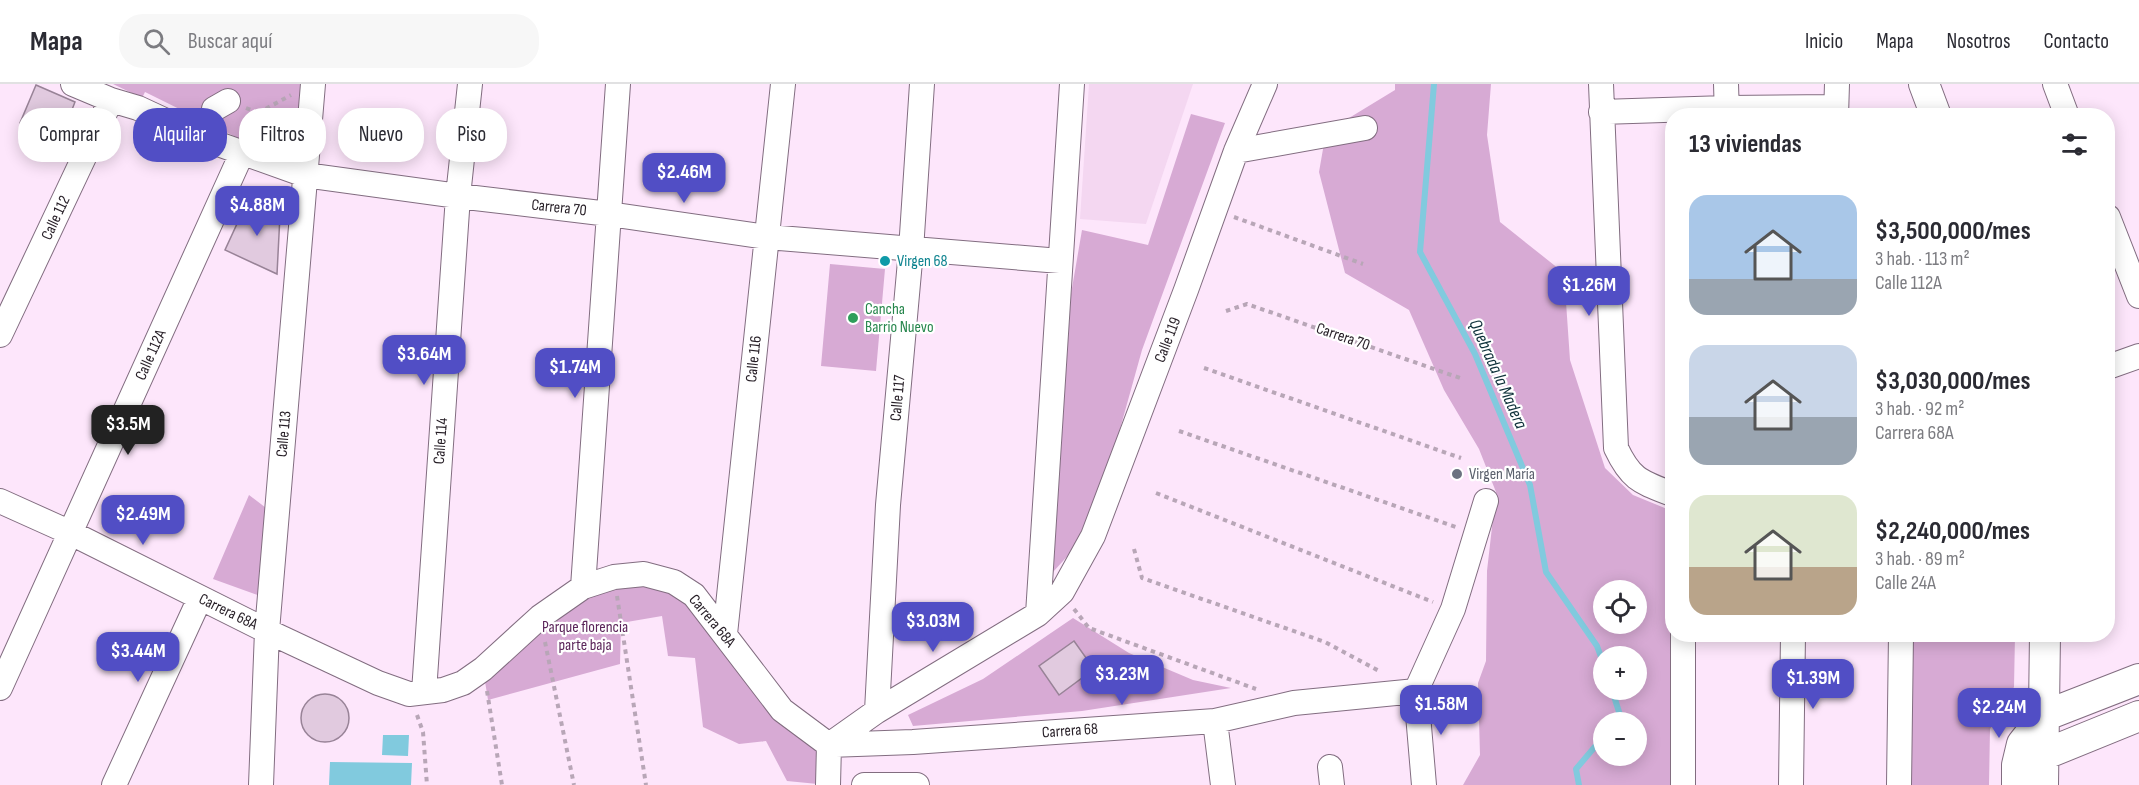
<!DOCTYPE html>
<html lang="es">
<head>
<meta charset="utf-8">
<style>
	:root { --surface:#fff; --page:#f7f7f7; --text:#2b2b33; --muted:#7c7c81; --line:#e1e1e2; --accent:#514ec5 }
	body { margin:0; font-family:"Sofia Sans Condensed",sans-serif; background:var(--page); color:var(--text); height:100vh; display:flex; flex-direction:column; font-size:22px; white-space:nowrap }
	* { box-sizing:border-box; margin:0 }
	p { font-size:20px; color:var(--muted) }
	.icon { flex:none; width:33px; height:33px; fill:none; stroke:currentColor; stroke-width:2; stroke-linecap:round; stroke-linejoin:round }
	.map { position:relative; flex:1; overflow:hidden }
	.panel { position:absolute; left:1665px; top:24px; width:450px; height:534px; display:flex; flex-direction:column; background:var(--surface); border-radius:24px; box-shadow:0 3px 15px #0003 }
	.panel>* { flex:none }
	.guide { position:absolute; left:18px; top:24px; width:570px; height:54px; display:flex; gap:12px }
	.tools { position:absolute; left:1593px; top:496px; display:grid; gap:12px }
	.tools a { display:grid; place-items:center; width:54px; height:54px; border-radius:50%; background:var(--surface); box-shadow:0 3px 15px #0003; font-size:30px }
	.price { position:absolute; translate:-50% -51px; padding:0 14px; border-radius:12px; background:var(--accent); color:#fff; font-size:20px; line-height:39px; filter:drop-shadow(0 2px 3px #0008) }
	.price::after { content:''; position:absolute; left:50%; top:36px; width:18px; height:14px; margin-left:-9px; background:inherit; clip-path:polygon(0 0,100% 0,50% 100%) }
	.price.current { background:#222; color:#fff }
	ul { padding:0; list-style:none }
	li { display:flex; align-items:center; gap:18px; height:150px; padding:0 24px }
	li span { display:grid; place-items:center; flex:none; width:168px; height:120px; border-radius:18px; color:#555 }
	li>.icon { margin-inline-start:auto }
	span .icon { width:72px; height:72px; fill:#fffc; stroke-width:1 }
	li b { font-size:26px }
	h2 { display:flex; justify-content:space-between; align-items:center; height:72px; padding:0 24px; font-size:26px }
	.pill { padding:0 21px; border-radius:24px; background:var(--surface); box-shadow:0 3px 15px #0003; font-size:21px; line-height:54px }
	.pill.current { background:var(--accent); color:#fff }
	header { display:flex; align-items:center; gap:36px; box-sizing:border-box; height:84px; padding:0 30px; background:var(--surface); border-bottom:2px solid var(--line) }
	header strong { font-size:28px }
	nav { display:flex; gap:33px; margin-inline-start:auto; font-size:21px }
	.search { width:420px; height:54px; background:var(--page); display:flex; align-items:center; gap:15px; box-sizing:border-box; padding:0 21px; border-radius:24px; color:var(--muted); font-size:22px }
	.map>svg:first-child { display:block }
</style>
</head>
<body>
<header>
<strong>Mapa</strong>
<div class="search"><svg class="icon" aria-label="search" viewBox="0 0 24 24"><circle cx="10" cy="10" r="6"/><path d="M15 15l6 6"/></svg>Buscar aquí</div>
<nav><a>Inicio</a><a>Mapa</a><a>Nosotros</a><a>Contacto</a></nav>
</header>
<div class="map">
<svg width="2139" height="701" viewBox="0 0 2139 701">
	<rect width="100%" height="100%" fill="#fde6fb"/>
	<path fill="#f4d7f1" d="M1089 0H1193L1146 140 1080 135Z"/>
	<path fill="#d7aad4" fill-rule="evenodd" d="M113 0H307L297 62 279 70 244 57 145 8 142 14Z
		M1395 0H1491L1487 51 1500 138 1564 189 1570 276 1605 384 1633 411 1672 427V701H1463L1480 671 1478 599 1486 577 1487 487 1496 408 1479 365 1444 306 1409 226 1345 189 1319 88 1326 48 1395 6ZM1604 507H1636V540H1604ZM1604 573H1636V606H1604ZM1604 639H1636V672H1604Z
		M1191 30 1225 39 1142 266 1108 388 1074 465 1053 488 1071 210 1082 146 1148 161Z
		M830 180 885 185 876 287 821 282Z
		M249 411 274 430 263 513 213 495Z
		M633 497 674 507 829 661 828 701 787 697 766 657 739 660 703 643 695 574 668 572 662 532 621 539 620 580 488 616 483 585 590 508Z
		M1073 534 1129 569 1193 596 1231 604 1082 627 913 642 908 631 983 595Z
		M1911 551H2015L2014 603 1990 645 1989 701H1908Z"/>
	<path fill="#81cade" d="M383 651H409L408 672 382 671Z
		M330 678 412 679 411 701H329Z"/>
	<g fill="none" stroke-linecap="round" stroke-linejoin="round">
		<path stroke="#81cade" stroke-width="6" d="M1434 0 1420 168 1475 270 1530 401 1546 488 1597 562 1604 581
			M1612 606 1620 631 1614 639
			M1579 701 1576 685 1604 652"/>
	</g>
	<path fill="#e1cadf" stroke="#988397" stroke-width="1.5" d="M36 1 75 18 59 59 20 39Z
		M248 116 280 131 277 190 225 166Z
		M1074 557 1094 585 1059 611 1039 582Z
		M301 634a24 24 0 1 1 48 0a24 24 0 1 1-48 0Z"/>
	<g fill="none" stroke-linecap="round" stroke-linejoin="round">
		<defs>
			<path id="minor" d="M73 0 111 16 138 24 207 56 305 91 458 112 609 130 767 153 1060 177
				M1601 0 1616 364C1631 396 1641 398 1672 410
				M1726 0 1727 32
				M2055 0 2067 32
				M214 25 228 17
				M1601 28 1726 24 1836 23
				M1836 32 1837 0
				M1236 67 1365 44
				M2108 133 2139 212
				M0 251 111 16
				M2108 283 2139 272
				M0 417 71 449 267 547 378 599 409 610 443 606 463 599 483 585 540 533 583 503 614 493 644 490 674 498 694 511 782 626 829 661
				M583 503 618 0
				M1038 530 1072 0
				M725 550 783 0
				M0 604 242 69
				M424 608 458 112 470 0
				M877 627 888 421 911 166 922 0
				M1215 637 1223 701
				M829 661 877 627 1038 530 1062 508 1093 452 1186 206 1236 67 1265 0
				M829 661 913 658 1215 637 1294 619 1416 607
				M1330 683 1332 701
				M114 701 200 514
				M261 701 267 547 313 0
				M828 701 829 661
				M864 701H917
				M1424 701 1416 607 1453 525 1486 417
				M1683 701V550
				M1791 701 1793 550
				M1899 701 1901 550"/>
			<path id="major" d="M1924 0 1936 32
				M2026 678 2139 632
				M2017 701V681L2022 660 2044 632 2139 595
				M2043 701 2045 550"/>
		</defs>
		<use href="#minor" stroke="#826d80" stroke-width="26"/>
		<use href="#major" stroke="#826d80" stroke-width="32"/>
		<path stroke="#b8a6b7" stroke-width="4" stroke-dasharray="4.5 4.5" stroke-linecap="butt" d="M246 24 290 41
			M258 29 291 11
			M1234 133 1363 180
			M1226 227 1247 220 1460 294
			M1204 284 1461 374
			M1179 347 1456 443
			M1156 409 1433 518
			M1134 465 1142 494 1325 558 1381 588
			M617 512 646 701
			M1074 525 1089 544 1256 605
			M545 558 574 701
			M487 607 502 701
			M417 631 423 648 427 701"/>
		<use href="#minor" stroke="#fff" stroke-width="24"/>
		<use href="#major" stroke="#fff" stroke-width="30"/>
	</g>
	<circle fill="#0f9aa8" stroke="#fff" stroke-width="2" cx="885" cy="177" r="6"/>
	<circle fill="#2e9e5b" stroke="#fff" stroke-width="2" cx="853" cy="234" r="6"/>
	<circle fill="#6b7280" stroke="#fff" stroke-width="2" cx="1457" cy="390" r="6"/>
	<g text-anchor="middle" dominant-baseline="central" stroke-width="4.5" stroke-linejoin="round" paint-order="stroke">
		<g font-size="16" fill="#261e26" stroke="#fff">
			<text transform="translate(559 124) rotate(6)">Carrera 70</text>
			<text transform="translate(56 134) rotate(-65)">Calle 112</text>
			<text transform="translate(1343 253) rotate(19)">Carrera 70</text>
			<text transform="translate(1168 256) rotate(-69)">Calle 119</text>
			<text transform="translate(151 271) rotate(-66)">Calle 112A</text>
			<text transform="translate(754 275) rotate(-84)">Calle 116</text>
			<text transform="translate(898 314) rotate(-85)">Calle 117</text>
			<text transform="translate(284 350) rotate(-85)">Calle 113</text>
			<text transform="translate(441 357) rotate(-86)">Calle 114</text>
			<text transform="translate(228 528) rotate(26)">Carrera 68A</text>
			<text transform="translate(712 537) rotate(50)">Carrera 68A</text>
			<text transform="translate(1070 647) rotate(-4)">Carrera 68</text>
		</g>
		<g font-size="16" fill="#0d838f" stroke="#fff" text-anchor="start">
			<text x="897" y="177">Virgen 68</text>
		</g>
		<g font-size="16" fill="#27864d" stroke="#fff" text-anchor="start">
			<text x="865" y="225">Cancha<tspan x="865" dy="18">Barrio Nuevo</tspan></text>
		</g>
		<g font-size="16" fill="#5b616d" stroke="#fff" text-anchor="start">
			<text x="1469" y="390">Virgen María</text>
		</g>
		<g font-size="16" fill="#5b255a" stroke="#fff">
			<text x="585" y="543">Parque florencia<tspan x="585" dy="18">parte baja</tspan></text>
		</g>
		<g font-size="18" font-style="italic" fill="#0e313a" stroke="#fff">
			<text transform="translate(1498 290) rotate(66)">Quebrada la Madera</text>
		</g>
	</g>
</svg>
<div class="tools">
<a><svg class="icon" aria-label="locate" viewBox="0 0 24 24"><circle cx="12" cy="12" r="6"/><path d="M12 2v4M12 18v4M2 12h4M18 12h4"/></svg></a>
<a>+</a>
<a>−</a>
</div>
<b class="price" style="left:684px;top:120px">$2.46M</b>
<b class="price" style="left:257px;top:153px">$4.88M</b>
<b class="price" style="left:1589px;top:233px">$1.26M</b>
<b class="price" style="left:424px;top:302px">$3.64M</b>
<b class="price" style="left:575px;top:315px">$1.74M</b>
<b class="price current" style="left:128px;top:372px">$3.5M</b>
<b class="price" style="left:143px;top:462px">$2.49M</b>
<b class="price" style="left:933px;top:569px">$3.03M</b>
<b class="price" style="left:138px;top:599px">$3.44M</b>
<b class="price" style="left:1122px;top:622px">$3.23M</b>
<b class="price" style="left:1813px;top:626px">$1.39M</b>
<b class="price" style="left:1441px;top:652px">$1.58M</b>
<b class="price" style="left:1999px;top:655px">$2.24M</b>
<div class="guide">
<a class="pill">Comprar</a>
<a class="pill current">Alquilar</a>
<a class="pill">Filtros</a>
<a class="pill">Nuevo</a>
<a class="pill">Piso</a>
</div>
<section class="panel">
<h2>13 viviendas<svg class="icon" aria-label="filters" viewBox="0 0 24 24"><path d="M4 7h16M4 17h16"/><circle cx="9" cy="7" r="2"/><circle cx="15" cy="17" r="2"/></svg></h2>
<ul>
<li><span style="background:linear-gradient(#a9c7e8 70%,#9aa5b1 0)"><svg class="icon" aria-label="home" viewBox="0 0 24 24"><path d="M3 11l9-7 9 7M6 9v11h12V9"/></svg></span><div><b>$3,500,000/mes</b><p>3 hab. · 113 m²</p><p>Calle 112A</p></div></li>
<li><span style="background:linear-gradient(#c9d6e8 60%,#9aa5b1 0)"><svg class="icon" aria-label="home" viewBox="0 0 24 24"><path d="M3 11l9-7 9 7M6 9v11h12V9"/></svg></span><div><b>$3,030,000/mes</b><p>3 hab. · 92 m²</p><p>Carrera 68A</p></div></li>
<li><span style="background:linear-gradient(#dfe7d0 60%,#b9a48a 0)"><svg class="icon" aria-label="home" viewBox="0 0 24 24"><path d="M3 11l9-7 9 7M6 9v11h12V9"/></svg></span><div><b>$2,240,000/mes</b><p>3 hab. · 89 m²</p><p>Calle 24A</p></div></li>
</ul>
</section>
</div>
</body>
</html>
